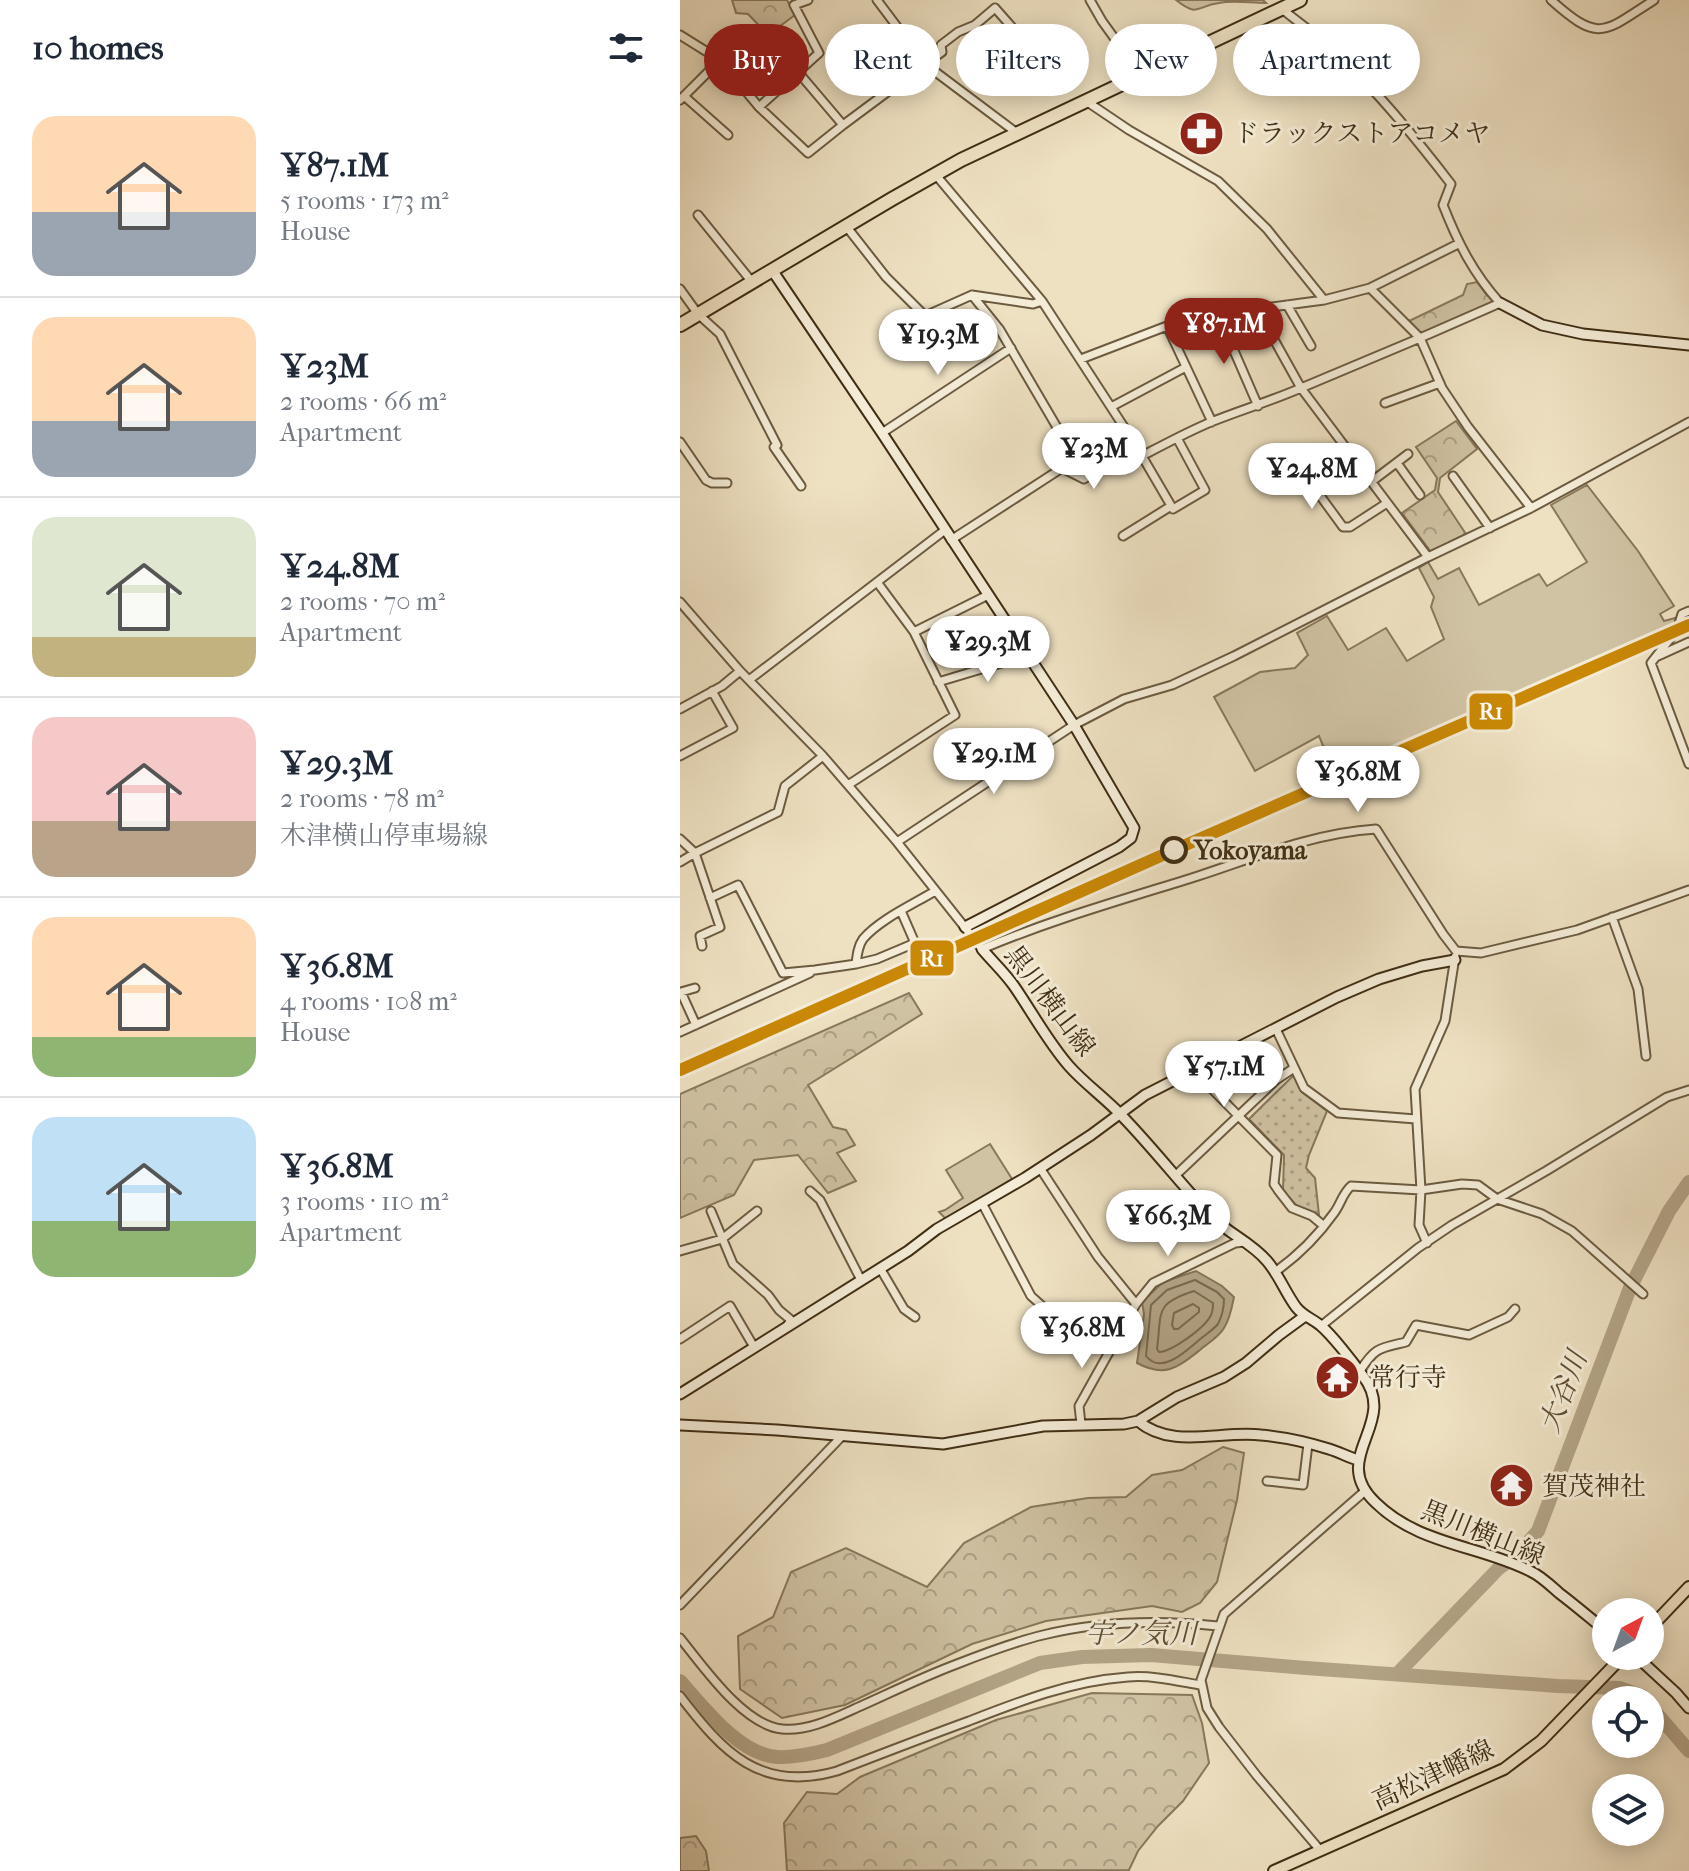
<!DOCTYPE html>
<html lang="en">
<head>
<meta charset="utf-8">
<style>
	:root { --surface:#fff; --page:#f6f6f7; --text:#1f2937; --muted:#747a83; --line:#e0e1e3; --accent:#8f2418 }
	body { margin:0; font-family:"IM FELL French Canon","Noto Serif JP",serif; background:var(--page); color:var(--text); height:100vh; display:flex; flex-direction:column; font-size:30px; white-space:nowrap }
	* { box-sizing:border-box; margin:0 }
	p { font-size:26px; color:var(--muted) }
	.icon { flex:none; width:44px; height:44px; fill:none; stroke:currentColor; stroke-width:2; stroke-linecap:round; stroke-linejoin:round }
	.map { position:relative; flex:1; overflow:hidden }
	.side { display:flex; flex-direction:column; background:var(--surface); width:680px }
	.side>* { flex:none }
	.hud { position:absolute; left:24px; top:24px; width:760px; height:72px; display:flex; gap:16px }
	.needle { width:52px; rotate:41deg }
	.buttons { position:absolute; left:912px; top:1598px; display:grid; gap:16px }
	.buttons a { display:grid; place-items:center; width:72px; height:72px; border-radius:50%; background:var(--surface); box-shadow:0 4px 20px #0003; font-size:40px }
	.price { position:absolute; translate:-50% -68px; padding:0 18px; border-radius:28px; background:#fff; color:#222; font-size:26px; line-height:52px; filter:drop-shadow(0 2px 4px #0008) }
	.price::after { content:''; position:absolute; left:50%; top:48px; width:24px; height:18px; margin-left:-12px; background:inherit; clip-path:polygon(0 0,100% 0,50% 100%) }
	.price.selected { background:var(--accent); color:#fff }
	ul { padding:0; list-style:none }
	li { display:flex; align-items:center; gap:24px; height:200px; padding:0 32px }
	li+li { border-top:2px solid var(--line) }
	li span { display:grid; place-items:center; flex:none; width:224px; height:160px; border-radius:24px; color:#555 }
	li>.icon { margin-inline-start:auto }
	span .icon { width:96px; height:96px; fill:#fffc; stroke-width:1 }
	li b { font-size:34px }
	h2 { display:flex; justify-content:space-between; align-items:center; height:96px; padding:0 32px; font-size:34px }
	.pill { padding:0 28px; border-radius:36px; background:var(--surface); box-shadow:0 4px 20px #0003; font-size:28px; line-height:72px }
	.pill.selected { background:var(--accent); color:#fff }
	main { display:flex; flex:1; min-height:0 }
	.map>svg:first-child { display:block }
</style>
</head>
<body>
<main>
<section class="side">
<h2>10 homes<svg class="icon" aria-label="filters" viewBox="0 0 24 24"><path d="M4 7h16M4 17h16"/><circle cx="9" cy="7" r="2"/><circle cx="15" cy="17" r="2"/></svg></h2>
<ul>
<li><span style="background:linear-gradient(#ffd9b3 60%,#9aa5b1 0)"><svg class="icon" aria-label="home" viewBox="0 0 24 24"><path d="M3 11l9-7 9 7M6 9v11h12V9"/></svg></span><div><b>¥87.1M</b><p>5 rooms · 173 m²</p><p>House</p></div></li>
<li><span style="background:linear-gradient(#ffd9b3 65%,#9aa5b1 0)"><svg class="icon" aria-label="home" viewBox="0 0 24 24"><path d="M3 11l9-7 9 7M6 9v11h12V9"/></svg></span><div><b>¥23M</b><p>2 rooms · 66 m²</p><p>Apartment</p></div></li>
<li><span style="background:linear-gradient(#dfe7d0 75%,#c2b280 0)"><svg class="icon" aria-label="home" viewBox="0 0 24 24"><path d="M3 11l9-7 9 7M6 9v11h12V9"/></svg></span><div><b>¥24.8M</b><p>2 rooms · 70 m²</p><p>Apartment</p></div></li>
<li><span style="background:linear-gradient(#f6c9c9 65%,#b9a48a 0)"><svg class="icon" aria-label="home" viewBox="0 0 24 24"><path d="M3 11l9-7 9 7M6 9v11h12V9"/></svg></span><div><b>¥29.3M</b><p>2 rooms · 78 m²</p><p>木津横山停車場線</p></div></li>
<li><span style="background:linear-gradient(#ffd9b3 75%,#8fb573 0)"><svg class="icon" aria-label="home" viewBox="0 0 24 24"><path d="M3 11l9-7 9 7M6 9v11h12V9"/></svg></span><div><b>¥36.8M</b><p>4 rooms · 108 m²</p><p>House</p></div></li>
<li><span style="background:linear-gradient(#bfe0f5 65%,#8fb573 0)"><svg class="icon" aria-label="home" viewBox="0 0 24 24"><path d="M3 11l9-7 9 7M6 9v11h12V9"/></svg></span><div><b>¥36.8M</b><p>3 rooms · 110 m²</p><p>Apartment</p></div></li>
</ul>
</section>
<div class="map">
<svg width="1009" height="1871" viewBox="0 0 1009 1871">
	<defs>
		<pattern id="forest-crowns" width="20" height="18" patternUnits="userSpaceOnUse" patternTransform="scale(2)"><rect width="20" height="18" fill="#d0c3a4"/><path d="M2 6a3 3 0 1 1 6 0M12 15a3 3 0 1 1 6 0" fill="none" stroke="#aa9f84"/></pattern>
		<pattern id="park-dots" width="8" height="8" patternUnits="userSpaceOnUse" patternTransform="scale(2)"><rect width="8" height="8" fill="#d0c3a4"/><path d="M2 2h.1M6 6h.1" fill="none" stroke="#aa9f84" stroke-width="1.8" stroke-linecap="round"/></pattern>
	</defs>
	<rect width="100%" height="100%" fill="#eee1c2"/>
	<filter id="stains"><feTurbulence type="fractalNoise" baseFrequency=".0025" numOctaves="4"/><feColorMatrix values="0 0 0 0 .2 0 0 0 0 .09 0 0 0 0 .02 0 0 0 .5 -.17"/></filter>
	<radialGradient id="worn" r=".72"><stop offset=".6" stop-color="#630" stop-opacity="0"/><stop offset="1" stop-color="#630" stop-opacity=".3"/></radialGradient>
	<path fill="#d0c3a4" stroke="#88785c" stroke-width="2" d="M907 485 958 551 994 606 980 614 984 621 995 618 996 625 765 728 654 772 639 736 575 771 534 697 580 672 615 668 628 655 617 633 647 616 668 650 706 628 727 661 764 639 751 607 754 597 739 568 748 562 758 579 779 568 799 605 859 574 867 586 907 562 871 505Z
		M310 1144 332 1179 267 1220 259 1212 265 1210 283 1198 266 1170Z"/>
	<path fill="url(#forest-crowns)" stroke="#88785c" stroke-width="2" d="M52 0H107L115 15 88 35 68 14 56 13Z
		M496 0H583L586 3C571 3 553 0 539 3 516 6 519 18 496 0Z
		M797 282 806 294 815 301 743 335 729 321 783 295 787 284Z
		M776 421 797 449 760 478 758 492 786 534 751 552 722 513 755 490 757 478 736 447Z
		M229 993 242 1014 128 1085 153 1127 166 1130 175 1145 157 1153 176 1181 148 1193 118 1155 74 1160 54 1195 0 1218V1094Z
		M543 1447 564 1453 557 1500 537 1582 520 1603 502 1612 472 1606 366 1621 292 1644 165 1705 102 1718 60 1689 58 1636 93 1617 111 1572 166 1548 247 1587 284 1543 351 1507 408 1498 446 1497 472 1475 502 1470Z
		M412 1693 512 1695 522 1723 529 1763 503 1801 478 1826 458 1851 449 1870 107 1871 104 1823 127 1792 157 1794 180 1777 316 1720Z
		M16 1836 26 1851 29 1871H0V1838Z"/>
	<path fill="url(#park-dots)" stroke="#88785c" stroke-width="2" d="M614 1075 622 1092 647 1111 629 1155 626 1168 635 1178 639 1215 618 1207 603 1191 604 1155 569 1119Z"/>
	<path fill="#b3a487" stroke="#857559" stroke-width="2" d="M516 1271 542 1286 554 1297C552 1307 550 1319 544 1328 539 1337 528 1343 520 1350 497 1368 485 1378 457 1363L464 1314 462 1302 483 1282Z"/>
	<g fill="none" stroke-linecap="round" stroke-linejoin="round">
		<path stroke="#7a694e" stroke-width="2" d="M515 1280 537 1292 544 1299C544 1307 542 1316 538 1324 533 1330 525 1335 519 1340 505 1352 481 1375 466 1356L471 1305 487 1290Z
			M514 1291 533 1303C533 1307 533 1311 531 1315 525 1328 491 1352 479 1352L477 1349C482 1311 474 1304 514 1291Z
			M513 1304 519 1308V1312L498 1329H494L492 1325 494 1313Z"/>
		<path stroke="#b3a487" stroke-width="14" d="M717 1674 819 1568 836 1556 858 1531 950 1288 989 1211 1009 1182
			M0 1681C24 1708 59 1754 97 1757 114 1758 131 1754 147 1750L360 1663 402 1657 471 1655 626 1668 878 1686 940 1688 962 1696 965 1700
			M970 1706 1009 1751"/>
		<defs>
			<path id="street" d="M410 0 422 21 461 75
				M871 0C920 44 924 32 974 0
				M602 9C623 26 646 42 665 61 704 99 738 141 771 184L763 205C778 243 793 273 820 303L740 338 762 388 788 427 851 508 748 557
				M0 35 40 60 79 107 128 153 163 125 118 72 79 107
				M118 72 139 53 114 5 128 0
				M4 96 48 135
				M0 100 40 60
				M406 101 449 130 538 181 587 229 644 300
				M163 125 245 64 197 0
				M337 133 245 64 262 52 261 45 278 32 295 25 315 8 368 68
				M18 215 72 282
				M166 226 206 277 245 316 292 295 353 304 362 301 255 174
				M690 288 778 244
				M0 289 18 314 40 334 97 445 94 447 121 486
				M292 295 320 330 395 458 382 468 404 479 455 444 362 301
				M607 305 631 346
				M538 314 578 406
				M487 326 532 422
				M401 359 487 326 538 314 577 309 621 388 740 338 690 288 644 300 577 309
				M705 403 760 383
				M431 407 506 367
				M202 433 331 348
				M0 442 26 480 32 483H47
				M664 446 625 475 663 527H670L707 503
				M717 463 740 495
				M773 476 810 528
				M691 482 728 454
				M851 508 1009 422
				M443 536 491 506
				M271 540 382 468
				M0 602 60 671 143 756 217 842 302 949C373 919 445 899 518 876 576 857 634 833 696 829L763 934 776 951 801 953 897 930 1009 890
				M1009 611 1002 614 997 630 971 663 1009 764
				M234 632 308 595
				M978 656 1009 642
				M69 680 265 530
				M258 682 348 655
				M0 709 42 686 60 671
				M0 756 53 728 32 691
				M168 785 275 715 234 632 197 582
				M0 839 15 853 98 812 105 786 143 756
				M217 842 394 725 444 699 492 685 554 656 748 557 621 388C591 401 561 410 531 422 507 432 485 444 462 456L493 509 525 490 497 438
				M0 862 15 853 40 927 20 936 22 946
				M30 898 58 885 103 973 135 970 176 964C177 955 178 946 183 939 200 919 234 904 255 891
				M932 917 958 989 966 1056
				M775 957 765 1021 735 1089 741 1190 782 1184 798 1185 817 1199 862 1214 892 1231 963 1294
				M176 964 197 959 235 943 221 911
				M15 988 1 992 16 1025
				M596 1029 624 1088 658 1113 736 1119
				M0 1032 130 973
				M520 1068 531 1088 597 1155 594 1184 598 1190 612 1208 632 1216 644 1226
				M360 1168 418 1257 456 1304
				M496 1175 596 1080 614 1068
				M130 1191 140 1200 181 1280
				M302 1203 351 1296 369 1312
				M31 1211 53 1264 88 1295 99 1310 111 1320 107 1326
				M0 1251 42 1239 77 1211
				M200 1268 224 1309 235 1317
				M595 1272C619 1255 637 1237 654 1213 661 1204 662 1194 671 1186L741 1190 739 1225 747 1243
				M641 1326 738 1248 772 1225 866 1171 987 1097 1009 1090
				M0 1339 50 1306 74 1347
				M680 1371C695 1347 700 1348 726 1342L736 1325 789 1335 828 1317 835 1309
				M401 1424 399 1406 456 1304 473 1283 555 1243 566 1242
				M587 1481 623 1485 628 1444
				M0 1605 163 1435
				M0 1638C23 1666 63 1725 102 1729 129 1732 158 1716 183 1705 214 1691 245 1676 277 1664 305 1653 334 1642 363 1635 420 1621 480 1620 538 1626
				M0 1696C43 1752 80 1793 157 1771 201 1754 245 1737 289 1721 340 1701 392 1681 448 1677 472 1675 497 1681 520 1685
				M640 1850 577 1776 539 1727 527 1708 521 1680 544 1614 685 1491"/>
			<path id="secondary" d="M92 270 202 433 394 725 454 828 451 838 439 847 285 927
				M820 303 862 325 903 334 1009 345
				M302 949C313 962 325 973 334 986 352 1012 368 1042 389 1066 405 1084 425 1098 442 1116 473 1148 500 1183 530 1215 547 1233 571 1242 587 1261 599 1275 605 1292 616 1307 623 1316 631 1318 640 1325 652 1335 673 1362 683 1376 720 1424 647 1457 696 1503 739 1545 799 1545 850 1571 861 1576 870 1585 879 1593 895 1605 910 1618 926 1631
				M0 1394 228 1251 257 1229 345 1178 411 1135 465 1095 657 997 699 979 742 966 775 960
				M458 1421C492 1450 541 1430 581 1435 603 1437 627 1442 649 1449 659 1452 668 1457 678 1460
				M0 1425 97 1430 263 1444 363 1426 444 1424 458 1421 497 1397 544 1377 566 1363 599 1335 625 1316
				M956 1656 996 1693 1009 1708"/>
			<path id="primary" d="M970 1628 1009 1587
				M594 1871 824 1769 861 1741 943 1656"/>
			<path id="highway" d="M0 325 212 199 281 160 620 0"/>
		</defs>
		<use href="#street" stroke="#6c5b40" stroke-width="11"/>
		<use href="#secondary" stroke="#402e14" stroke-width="13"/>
		<use href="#primary" stroke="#402e14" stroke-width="14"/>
		<use href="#highway" stroke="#402e14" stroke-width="16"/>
		<use href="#street" stroke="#f4ecd7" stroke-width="7"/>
		<use href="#secondary" stroke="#f4ecd7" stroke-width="9"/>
		<use href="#primary" stroke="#eee1c2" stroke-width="10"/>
		<use href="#highway" stroke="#eee1c2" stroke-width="12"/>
		<defs>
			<path id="rail-1" d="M0 1070 494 850 1009 625"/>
		</defs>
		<use href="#rail-1" stroke="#f4ecd7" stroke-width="18"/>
		<use href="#rail-1" stroke="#c98805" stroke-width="12"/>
	</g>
	<defs>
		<symbol id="pharmacy-disc" viewBox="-11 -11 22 22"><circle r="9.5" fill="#8f2418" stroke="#f4ecd7"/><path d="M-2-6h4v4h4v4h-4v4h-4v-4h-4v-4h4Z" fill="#fff"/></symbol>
		<symbol id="temple-disc" viewBox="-11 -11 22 22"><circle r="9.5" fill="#8f2418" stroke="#f4ecd7"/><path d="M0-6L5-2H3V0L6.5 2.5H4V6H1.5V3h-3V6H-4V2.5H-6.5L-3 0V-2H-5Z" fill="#fff"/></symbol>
	</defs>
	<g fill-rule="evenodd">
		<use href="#pharmacy-disc" x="496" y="108" width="51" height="51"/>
		<use href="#temple-disc" x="632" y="1352" width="51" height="51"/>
		<use href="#temple-disc" x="806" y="1460" width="51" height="51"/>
	</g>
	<circle fill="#f4ecd7" stroke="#402e14" stroke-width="4" cx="494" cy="850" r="12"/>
	<g text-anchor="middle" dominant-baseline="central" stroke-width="6" stroke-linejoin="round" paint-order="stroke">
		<g font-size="26" fill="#402e14" stroke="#f4ecd7" text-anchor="start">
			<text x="553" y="133">ドラックストアコメヤ</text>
			<text x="689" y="1377">常行寺</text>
			<text x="862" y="1486">賀茂神社</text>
		</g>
		<g font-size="26" font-weight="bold" fill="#402e14" stroke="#f4ecd7" text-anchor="start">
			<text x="514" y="850">Yokoyama</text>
		</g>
		<g font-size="26" fill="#402e14" stroke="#f4ecd7">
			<text transform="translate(370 1001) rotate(53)">黒川横山線</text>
			<text transform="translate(803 1533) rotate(22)">黒川横山線</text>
			<text transform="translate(753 1775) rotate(-25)">高松津幡線</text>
		</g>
		<g font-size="28" font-style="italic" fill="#5d4c31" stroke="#f4ecd7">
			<text transform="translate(883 1392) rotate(-69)">大谷川</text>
			<text x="461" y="1633">宇ノ気川</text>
		</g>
	</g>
	<g stroke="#f4ecd7" stroke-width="3">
		<rect x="788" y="692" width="46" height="39" rx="8" fill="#c98805"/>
		<rect x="229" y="939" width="46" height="38" rx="8" fill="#c98805"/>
	</g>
	<g font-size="22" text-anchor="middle" font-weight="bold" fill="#fff">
		<text x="811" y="719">R1</text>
		<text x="252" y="966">R1</text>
	</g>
	<rect width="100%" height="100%" filter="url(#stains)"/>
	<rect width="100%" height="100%" fill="url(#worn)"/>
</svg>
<div class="buttons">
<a><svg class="needle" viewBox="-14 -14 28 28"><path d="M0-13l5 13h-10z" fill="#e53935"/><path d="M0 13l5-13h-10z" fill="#747a83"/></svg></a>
<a><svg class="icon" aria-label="locate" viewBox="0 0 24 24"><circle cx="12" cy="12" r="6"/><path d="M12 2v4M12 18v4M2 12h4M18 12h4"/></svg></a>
<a><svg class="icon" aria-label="layers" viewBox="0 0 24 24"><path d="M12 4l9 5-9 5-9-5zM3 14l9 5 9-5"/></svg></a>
</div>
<b class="price selected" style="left:544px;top:366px">¥87.1M</b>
<b class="price" style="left:258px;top:377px">¥19.3M</b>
<b class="price" style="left:414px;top:491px">¥23M</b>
<b class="price" style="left:632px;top:511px">¥24.8M</b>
<b class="price" style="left:308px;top:684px">¥29.3M</b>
<b class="price" style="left:314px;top:796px">¥29.1M</b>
<b class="price" style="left:678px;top:814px">¥36.8M</b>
<b class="price" style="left:544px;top:1109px">¥57.1M</b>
<b class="price" style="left:488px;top:1258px">¥66.3M</b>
<b class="price" style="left:402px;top:1370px">¥36.8M</b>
<div class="hud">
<a class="pill selected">Buy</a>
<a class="pill">Rent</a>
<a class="pill">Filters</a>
<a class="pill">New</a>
<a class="pill">Apartment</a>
</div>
</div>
</main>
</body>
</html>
